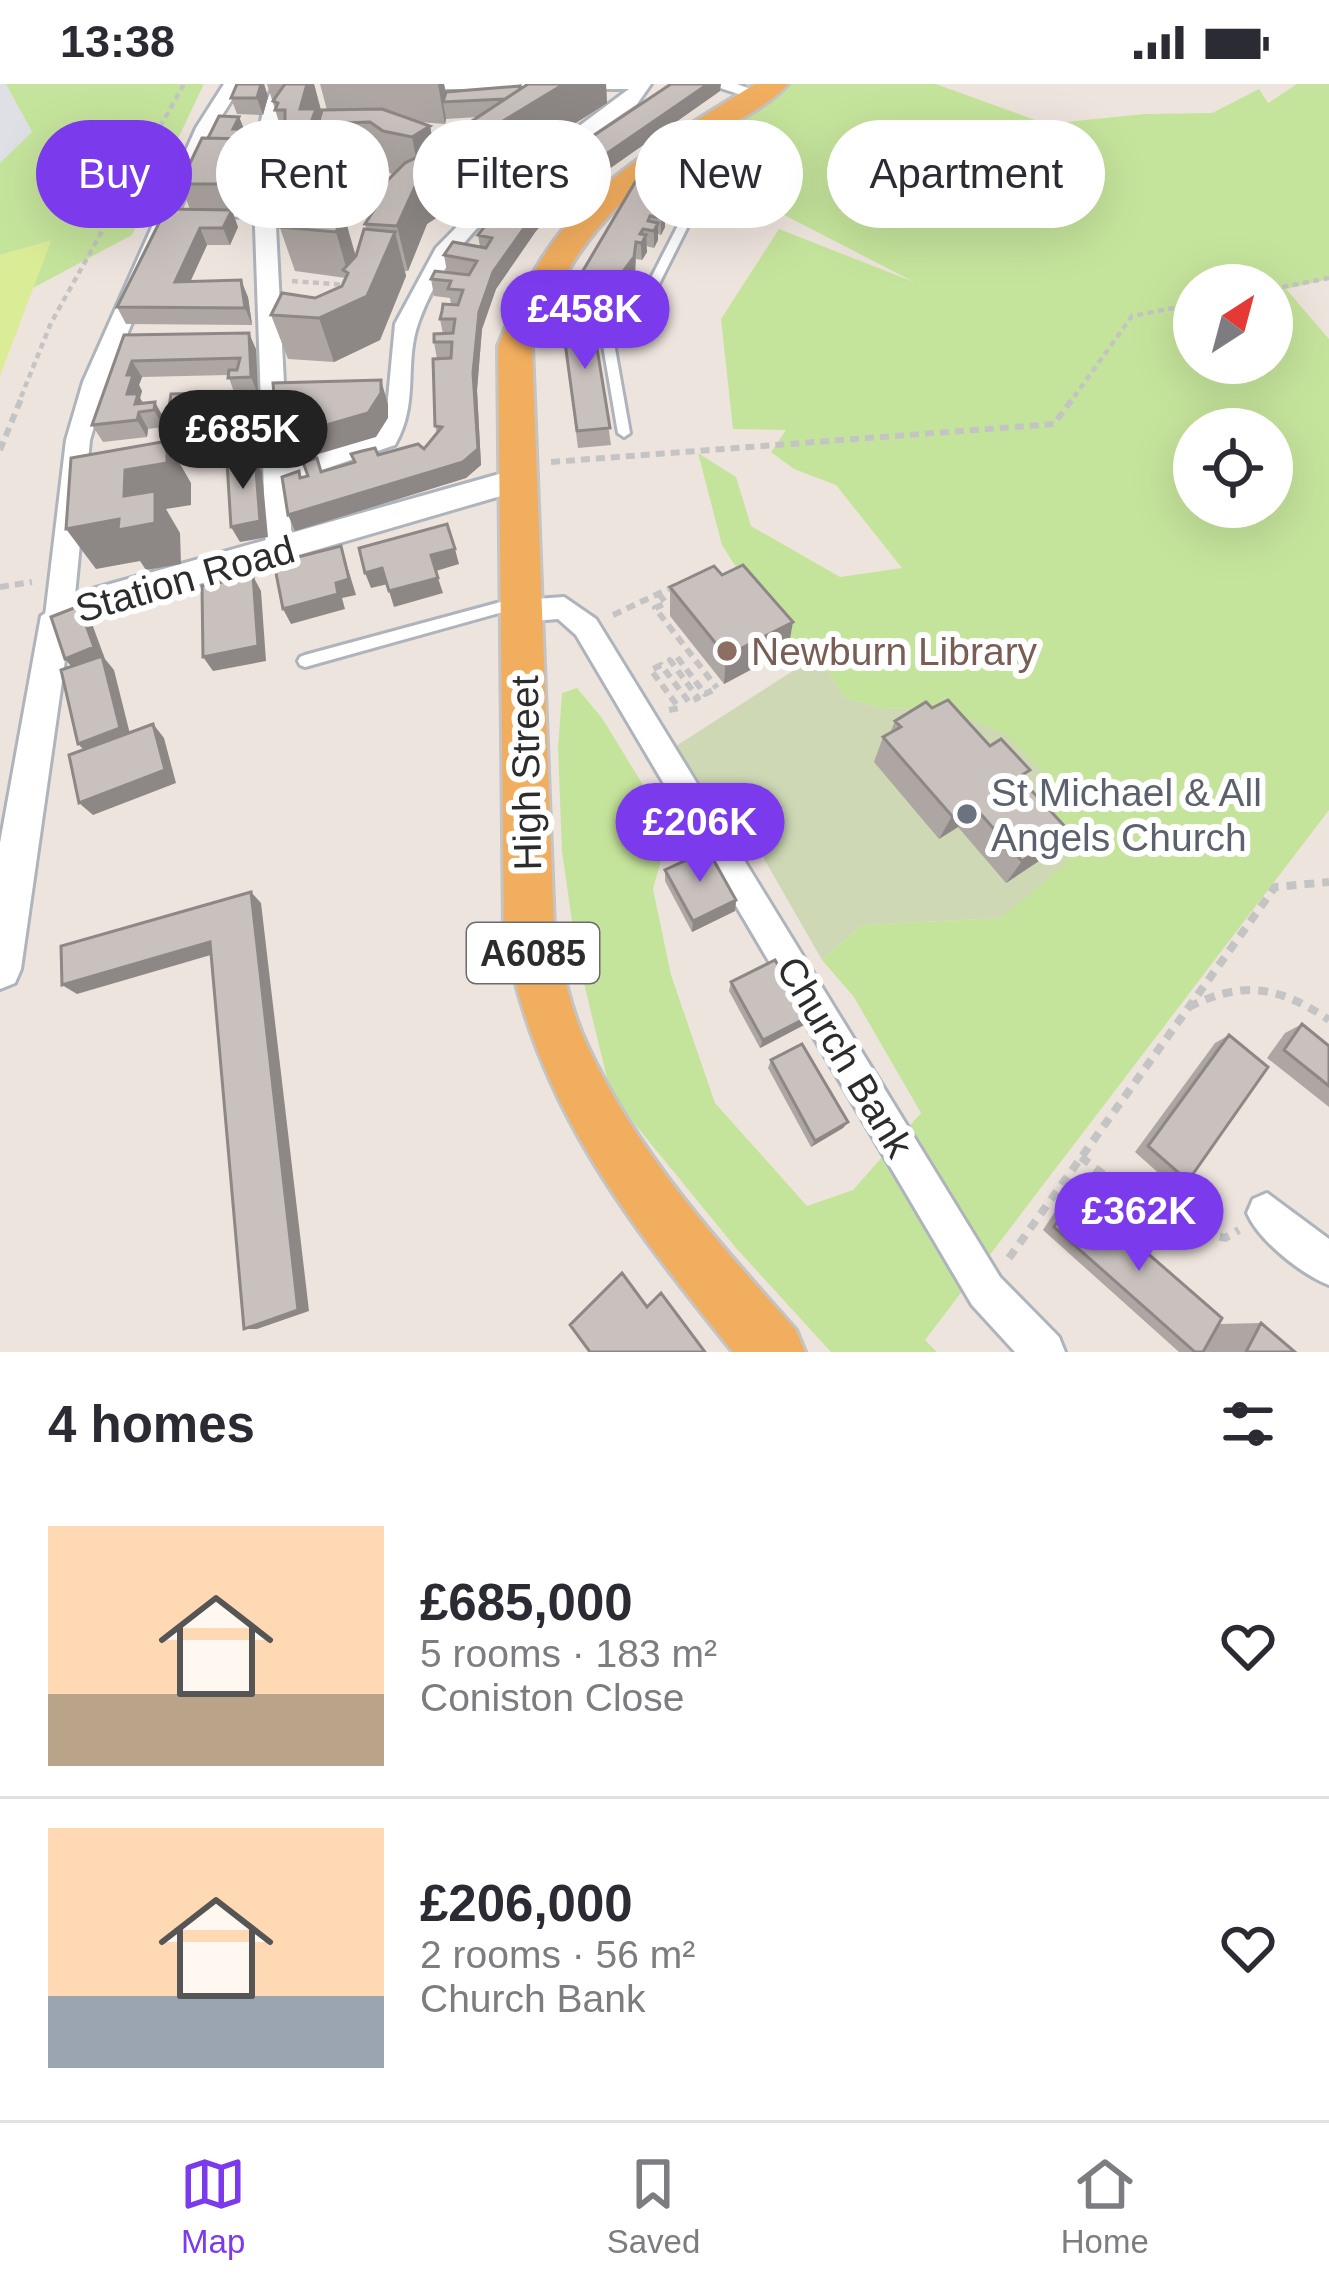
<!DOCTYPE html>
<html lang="en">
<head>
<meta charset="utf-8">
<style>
	:root { --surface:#fff; --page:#f7f7f7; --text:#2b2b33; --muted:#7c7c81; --line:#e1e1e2; --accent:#7c3aed }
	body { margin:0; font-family:Helvetica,sans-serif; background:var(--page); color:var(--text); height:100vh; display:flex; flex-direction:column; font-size:45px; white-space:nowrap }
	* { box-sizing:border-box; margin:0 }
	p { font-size:39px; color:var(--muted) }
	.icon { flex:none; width:66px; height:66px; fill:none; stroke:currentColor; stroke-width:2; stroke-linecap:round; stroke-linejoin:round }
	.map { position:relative; height:1268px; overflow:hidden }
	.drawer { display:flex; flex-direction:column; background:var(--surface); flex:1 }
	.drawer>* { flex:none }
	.hud { position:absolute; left:36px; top:36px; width:1257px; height:108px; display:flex; gap:24px }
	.needle { width:78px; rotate:36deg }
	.fabs { position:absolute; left:1173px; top:180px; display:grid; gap:24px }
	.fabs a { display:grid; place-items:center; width:120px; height:120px; border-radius:50%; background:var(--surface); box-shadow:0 12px 48px #0002; font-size:60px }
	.price { position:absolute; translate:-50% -102px; padding:0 27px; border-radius:42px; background:var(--accent); color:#fff; font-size:39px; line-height:78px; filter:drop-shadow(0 3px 6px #0008) }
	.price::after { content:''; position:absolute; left:50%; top:72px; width:36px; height:27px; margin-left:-18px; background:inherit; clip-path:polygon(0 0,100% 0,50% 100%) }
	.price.active { background:#222; color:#fff }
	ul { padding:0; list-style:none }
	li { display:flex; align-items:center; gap:36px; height:300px; padding:0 48px }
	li+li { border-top:3px solid var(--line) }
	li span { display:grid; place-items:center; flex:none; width:336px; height:240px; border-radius:0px; color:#555 }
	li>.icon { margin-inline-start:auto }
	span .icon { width:144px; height:144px; fill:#fffc; stroke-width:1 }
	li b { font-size:51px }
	h2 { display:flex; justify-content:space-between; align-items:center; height:144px; padding:0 48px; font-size:51px }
	.tag { padding:0 42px; border-radius:54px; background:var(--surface); box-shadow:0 12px 48px #0002; font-size:42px; line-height:108px }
	.tag.active { background:var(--accent); color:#fff }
	.status { display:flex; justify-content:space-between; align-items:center; height:84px; padding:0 60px; background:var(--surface); direction:ltr }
	.status svg { height:33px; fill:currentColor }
	.menu { display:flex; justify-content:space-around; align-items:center; height:168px; border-top:3px solid var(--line); background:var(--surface); font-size:33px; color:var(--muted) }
	.menu a { display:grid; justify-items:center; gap:6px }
	.menu .active { color:var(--accent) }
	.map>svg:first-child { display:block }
</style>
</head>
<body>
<div class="status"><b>13:38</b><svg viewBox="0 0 49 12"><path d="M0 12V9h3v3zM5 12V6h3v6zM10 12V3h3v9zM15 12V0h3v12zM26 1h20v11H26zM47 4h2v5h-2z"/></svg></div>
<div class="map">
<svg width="1329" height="1268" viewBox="0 0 1329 1268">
	<rect width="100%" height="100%" fill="#eee4de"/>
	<path fill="#dfdfe6" d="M0 0H6L32 49 0 79Z"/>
	<path fill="#c5e49b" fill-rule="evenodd" d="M6 0H204L132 151 33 204 50 157 0 171V79L32 48Z
		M786 0H936L1046 40 1145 30 1212 29 1259 5 1268 19 1297 0H1329V195L1286 205 1329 255V726L925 1256 937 1268H831L736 1164 611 1011 576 866 562 767 558 664 562 609 577 604 602 634 670 745 653 805 671 891 715 1019 807 1122 853 1106 921 1029 854 913 822 876 862 841 1001 834 943 623 884 625 845 614 822 579 799 583 722 461 698 369 736 393 751 442 840 493 902 484 836 401 794 385 771 368 786 346 733 345 721 235 779 145 914 198 734 105 652 86ZM1194 201H1272V279H1194ZM1194 345H1272V423H1194Z"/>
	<path fill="#ced8b5" d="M822 579 845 614 884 625 943 623 1006 651 1047 692 1067 779 1001 834 862 841 822 876 747 745 715 721 676 662 799 583Z"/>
	<path fill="#dbec96" d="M51 157 0 292V171Z"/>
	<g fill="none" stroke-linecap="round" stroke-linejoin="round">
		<defs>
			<path id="service" d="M666 103 702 114 637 244 611 242 630 349 624 353 618 349 599 238 605 234 629 237 691 116 662 108V104Z
				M519 513 526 518 524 522 305 583 300 581 298 577 300 573 305 571Z"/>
			<path id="pedestrian" d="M264 125 271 129 269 132 209 133 202 129 209 125Z"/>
			<path id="minor" d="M224 0H242L214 44 107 298 90 356 73 532 69 540H49L45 532 66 356 83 298 196 44Z
				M274 0H292L281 26 273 84 288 378 377 349 387 325 395 240 436 164 492 107 629 5H440L431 0H651L637 20C553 78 456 135 419 237 403 280 420 317 395 361L289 397 292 468 279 478 266 468 253 84 263 26Z
				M708 0H737L766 11 757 16Z
				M564 513 596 535 1000 1193 1059 1253 1065 1268H1015L972 1221 576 551 558 535 522 538 508 527 522 516Z
				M1267 1109 1329 1155V1201C1301 1190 1259 1157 1247 1129L1253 1115Z"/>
			<path id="tertiary" d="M517 385 528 388 532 396 528 404 86 533 69 548 21 885 15 899 0 905V759L41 532 75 510Z"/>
			<path id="primary" d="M755 0H788C767 24 729 40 702 58 614 114 569 164 532 262L554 845C562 884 570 925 587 961 635 1066 720 1161 796 1246L805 1268H733C626 1135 533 1017 504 845L498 262C558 113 626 81 755 0Z"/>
		</defs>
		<use href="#service" stroke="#aeb4bc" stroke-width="6"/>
		<use href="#pedestrian" stroke="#aeb4bc" stroke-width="6"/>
		<use href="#minor" stroke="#aeb4bc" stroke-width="6"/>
		<use href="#tertiary" stroke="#aeb4bc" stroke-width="6"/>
		<use href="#primary" stroke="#c4c4c4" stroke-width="6"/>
		<path stroke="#c4c4c4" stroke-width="4.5" stroke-dasharray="6 4.5" stroke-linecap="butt" d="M423 53 464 49
			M334 94 362 99
			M343 133 355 107
			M292 197 348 201
			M1272 205 1329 194
			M21 313 51 239 184 0
			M1074 313 1132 232 1194 220"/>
		<path stroke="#c4c4c4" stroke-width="6" stroke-dasharray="9 6" stroke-linecap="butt" d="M0 366 23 310
			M551 378 1054 340 1076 310
			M0 503 32 498
			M659 510 666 519 655 524 717 604
			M613 531 677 501
			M669 626 679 624 651 586 661 581 689 618 698 614 670 576 677 573 705 610 717 604"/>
		<path stroke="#c4c4c4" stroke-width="8" stroke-dasharray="10 8" stroke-linecap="butt" d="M1189 923C1243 896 1279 902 1329 936
			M1081 1073 1147 1124 1183 1143 1225 1154 1239 1146
			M1009 1174 1275 803 1329 798"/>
		<use href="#service" fill="#fff" fill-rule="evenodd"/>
		<use href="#pedestrian" fill="#fff" fill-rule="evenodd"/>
		<use href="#minor" fill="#fff" fill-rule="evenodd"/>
		<use href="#tertiary" fill="#fff" fill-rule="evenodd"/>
		<use href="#primary" fill="#f2ae5f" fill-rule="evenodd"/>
	</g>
	<path fill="#ada6a3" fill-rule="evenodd" d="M237 0H264L268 13 263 31 237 30 231 14Z
		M267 0H314L322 29 327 26 320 0H444L446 8 520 5 528 0H606L607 19 482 99 478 97 479 106 427 140 408 187H405L406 192 380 256 334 278 288 275 271 231 342 202 346 194 295 187 274 127 291 70H289ZM478 33 457 47 459 56 434 65 430 42 419 38 445 40 446 35ZM381 82 393 91 387 98 384 87 351 106 356 123 373 128 365 140 367 146 356 172 344 131 328 130 340 103 335 84Z
		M720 7 565 116 536 147 496 205 482 245 477 306 481 381 466 394 295 447 299 387 302 394 378 371 424 365 437 349 435 342 437 275 434 258 443 250 440 235 451 220 450 214 434 212 431 195 447 188 444 171 480 163 478 151 496 140 495 134Z
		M239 33 251 62 249 65 255 79 256 125H190L180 100 208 54Z
		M640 90 681 97V114L675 126 673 125V132L669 138 665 137V143L661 151 658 150V156L654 164 646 162 647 168 642 176 636 175 635 190 621 208 633 227 628 236 592 228 611 361 578 364 561 229 587 227 572 224 571 207Z
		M166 125 238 143 230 161H207L190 197 248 213 252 241 126 240 117 223Z
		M124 251 256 265 258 310H250L256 324 259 357 241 360 235 348 175 359 166 343 234 308 228 291 142 293 139 301 142 307 140 314 143 319 155 318 164 335 163 343 148 345 147 353 103 358 92 341Z
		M670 503 788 566 724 600 670 532Z
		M895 637 1023 697 1069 747 1051 769 1006 799 958 743 939 755 874 678 883 653 890 649Z
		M665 786 736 816 735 827 692 848 665 797Z
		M731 898 804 941 760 964 729 907Z
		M1302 940 1329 962V1023L1267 974 1285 949Z
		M1229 951 1188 1097 1173 1102 1135 1068 1215 959Z
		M771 976 848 1038 843 1044 811 1063 768 984Z
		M1077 1108 1219 1240 1261 1239 1295 1268H1179L1043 1146 1065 1112Z"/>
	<path fill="#8d8785" d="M261 0H264L268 13 263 31 257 14Z
		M307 0H314L322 31 318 40 325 65 328 59 340 103 326 133 302 128 310 94 320 74 310 41 300 25Z
		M438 0H444L447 18H443L446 35 445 40Z
		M564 0H606L607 19 482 99 475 54Z
		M708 0H721L720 7 565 116 536 147 496 205 482 245 477 306 481 381 466 394 295 447 288 431 463 378 479 228 493 188 534 130 564 99Z
		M239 33 251 62 249 65 255 79 256 125 247 100 233 45Z
		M430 42 438 83 472 62 479 106 427 140 408 187 397 142 418 96 420 94 412 53Z
		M681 97V114L675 126V109Z
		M673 115V132L669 138V121Z
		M232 126 238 143 230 161 223 144Z
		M665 126V143L661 151V134Z
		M344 131 356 175 349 193 336 148Z
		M658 139V156L654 164V147Z
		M200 144 207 161 183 214 175 198Z
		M643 145 644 156 646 151 647 168 642 176 640 150Z
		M395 148 406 192 380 256 334 278 319 234Z
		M636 158 635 190 615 216 609 206Z
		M241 196 248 213 252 241 245 224Z
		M632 210 633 227 628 236 627 219Z
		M249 249 256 265 258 310 251 293Z
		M132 277 142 293 139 301 142 307 140 314 147 326 139 328 127 310V291Z
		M381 296 388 320V334L376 353 288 379 278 355Z
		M249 308 256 324 259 357 241 360 235 348 175 359 166 343Z
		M155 318 164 335 163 343 154 326Z
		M139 328 148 345 147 353 137 336Z
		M167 357 191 399V421L166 425 180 449 181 480 146 486 140 477 96 485 66 445 125 386Z
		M255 373 262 389 268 453 240 458 231 443Z
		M341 462 356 511 342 514 345 525 291 540 283 525 336 499Z
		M455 465 459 480 436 487 431 471Z
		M382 484 388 500 371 504 365 489Z
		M253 492 261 507 266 577 213 587 203 573Z
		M438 494 443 509 394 523 389 507Z
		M79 522 91 537 105 575 114 586 132 658 91 673 78 660 77 589 65 575Z
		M793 538 788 566 724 600 726 572Z
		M153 640 164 654 176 699 93 731 79 719Z
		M972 720 958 743 939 755 952 732Z
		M1069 747 1051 769 1006 799 1022 777Z
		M251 808 261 819 309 1227 257 1245H244Z
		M736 816 735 827 692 848 693 837Z
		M210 858 221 868 77 910 62 901Z
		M808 933 804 941 760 964 763 956Z
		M848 1038 843 1044 811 1063 815 1057Z"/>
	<path fill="#c9c1be" stroke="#8d8785" stroke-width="3" d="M237 0H261L257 14H231Z
		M285 0H307L300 25H316L310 41 285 39V26H275L278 19 273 17Z
		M528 0H564L475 54 457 47Z
		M671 0H708L564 99 534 130 493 188 479 228 473 289 478 365 463 378 288 431 282 393 299 387 300 394 308 392 303 378 317 374 321 388 355 378 351 370 362 367 375 364 378 371 418 360 424 365 442 343 435 342 433 275 451 274 452 258H434V250L453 249 455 235H440L442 227 443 220 458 221 463 206 448 205 451 197 431 195 435 187 469 191 477 177 444 171 453 158 486 164 492 154 478 151 488 138 502 141 505 136 495 134 539 88Z
		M520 2 519 6 505 15 443 18 446 8Z
		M382 25 430 42 412 53 383 47 370 38 318 40 322 26Z
		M219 32 239 33 233 45H245L241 55 208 54Z
		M202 54 246 55 247 100H180Z
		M456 55 472 62 418 96 397 142 365 140 381 115 377 113 382 102 405 79Z
		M303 58 328 59 310 94H315L302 128 344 131 336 148 279 143 287 128 274 127 291 68Z
		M360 86 384 87 381 93 387 98 379 110 374 113 351 106Z
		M640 90 681 97 675 109 664 107 661 113 673 115 669 121 658 119 655 124 665 126 661 134 650 132 648 137 658 139 654 147 643 145 640 150 646 151 642 159 636 158 634 173 609 206 632 210 627 219 571 207Z
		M166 125 232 126 223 144H200L175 198 241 196 245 224 117 223Z
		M364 145 395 148 367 212 319 234 271 231 282 209 315 214 342 202 348 189 343 186 356 172Z
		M591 227 610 344 577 347 561 229Z
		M249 249 251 293 228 294 229 286H237L240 274 132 277 127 291H133L127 310H138L135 320 155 318 154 326 139 328 137 336 92 341 124 251Z
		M381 296V309L368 329 278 355 273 299Z
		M249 308 251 340 233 344 232 331 166 343 171 310Z
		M167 357V379L125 386 124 412 155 407V439L118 446 119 435 66 445 71 374Z
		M255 373 260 437 231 443 227 378Z
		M447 440 455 465 431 471 438 494 389 507 382 484 365 489 359 464Z
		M341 462 349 495 336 499 338 510 283 525 274 479Z
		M743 481 793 538 726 572 670 503 714 482 722 491Z
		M253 492 258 562 203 573 202 502Z
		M79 522 94 563 65 575 51 533Z
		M102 572 120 644 78 660 61 586Z
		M948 616 990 662 1001 655 1030 686 1019 693 1069 747 1022 777 972 720 952 732 883 653 901 643 895 637 926 618 932 624Z
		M153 640 165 686 79 719 69 671Z
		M708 766 736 816 693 837 665 786Z
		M251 808 298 1226 244 1245 210 858 62 901 61 862Z
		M775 876 808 933 763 956 731 898Z
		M1302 940 1329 962V1002L1284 966Z
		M1229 951 1268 983 1188 1097 1148 1062Z
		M802 960 848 1038 815 1057 771 976Z
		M1077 1108 1222 1234 1203 1268H1195L1054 1143Z
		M622 1189 647 1223 661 1209 705 1268H590L570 1241Z
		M1261 1239 1295 1268H1246Z"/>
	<circle fill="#8d6e63" stroke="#fff" stroke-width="4.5" cx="727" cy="567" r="12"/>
	<circle fill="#6b7280" stroke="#fff" stroke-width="4.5" cx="967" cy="730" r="12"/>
	<g text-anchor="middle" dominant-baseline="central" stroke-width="12" stroke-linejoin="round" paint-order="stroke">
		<rect fill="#fff" stroke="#6b6b6b" stroke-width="3" x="467" y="839" width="132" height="60" rx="9"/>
		<g font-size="36" font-weight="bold" fill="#2c2c2c">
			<text x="533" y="869">A6085</text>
		</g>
		<g font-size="39" fill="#2c2c2c" stroke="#fff">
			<text transform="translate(185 495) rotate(-16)">Station Road</text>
			<text transform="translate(526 689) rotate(-91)">High Street</text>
			<text transform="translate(845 973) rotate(59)">Church Bank</text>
		</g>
		<g font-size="39" fill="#785e54" stroke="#fff" text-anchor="start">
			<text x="751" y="567">Newburn Library</text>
		</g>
		<g font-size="39" fill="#5b616d" stroke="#fff" text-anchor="start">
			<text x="991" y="708">St Michael &amp; All<tspan x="991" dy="45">Angels Church</tspan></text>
		</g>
	</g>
</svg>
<div class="fabs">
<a><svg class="needle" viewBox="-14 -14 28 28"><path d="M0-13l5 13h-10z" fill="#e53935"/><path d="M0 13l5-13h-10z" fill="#7c7c81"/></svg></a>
<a><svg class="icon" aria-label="locate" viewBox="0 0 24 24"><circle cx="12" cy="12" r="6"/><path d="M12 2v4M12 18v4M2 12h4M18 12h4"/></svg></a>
</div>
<b class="price" style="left:585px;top:288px">£458K</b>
<b class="price active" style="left:243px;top:408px">£685K</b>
<b class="price" style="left:700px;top:801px">£206K</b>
<b class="price" style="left:1139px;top:1190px">£362K</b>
<div class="hud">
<a class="tag active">Buy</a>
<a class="tag">Rent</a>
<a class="tag">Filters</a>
<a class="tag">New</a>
<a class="tag">Apartment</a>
</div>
</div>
<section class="drawer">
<h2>4 homes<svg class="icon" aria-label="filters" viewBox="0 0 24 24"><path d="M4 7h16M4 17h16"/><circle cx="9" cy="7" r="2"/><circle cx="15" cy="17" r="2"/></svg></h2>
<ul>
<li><span style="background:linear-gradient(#ffd9b3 70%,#b9a48a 0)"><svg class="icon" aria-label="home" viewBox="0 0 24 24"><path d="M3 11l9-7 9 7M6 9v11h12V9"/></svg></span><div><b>£685,000</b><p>5 rooms · 183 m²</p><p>Coniston Close</p></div><svg class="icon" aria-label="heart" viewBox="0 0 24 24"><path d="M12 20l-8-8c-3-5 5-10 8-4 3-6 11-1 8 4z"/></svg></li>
<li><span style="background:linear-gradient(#ffd9b3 70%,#9aa5b1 0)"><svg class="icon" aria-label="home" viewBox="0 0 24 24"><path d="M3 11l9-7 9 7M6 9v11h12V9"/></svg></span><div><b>£206,000</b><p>2 rooms · 56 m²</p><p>Church Bank</p></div><svg class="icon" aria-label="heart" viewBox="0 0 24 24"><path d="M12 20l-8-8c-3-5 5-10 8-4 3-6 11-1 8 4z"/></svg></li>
</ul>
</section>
<nav class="menu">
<a class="active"><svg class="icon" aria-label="map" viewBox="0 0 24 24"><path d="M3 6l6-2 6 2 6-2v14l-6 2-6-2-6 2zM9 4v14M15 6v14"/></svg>Map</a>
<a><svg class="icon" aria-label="saved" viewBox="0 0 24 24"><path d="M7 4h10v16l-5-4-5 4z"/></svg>Saved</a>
<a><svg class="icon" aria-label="home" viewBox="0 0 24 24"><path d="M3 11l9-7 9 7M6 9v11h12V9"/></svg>Home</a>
</nav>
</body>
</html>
